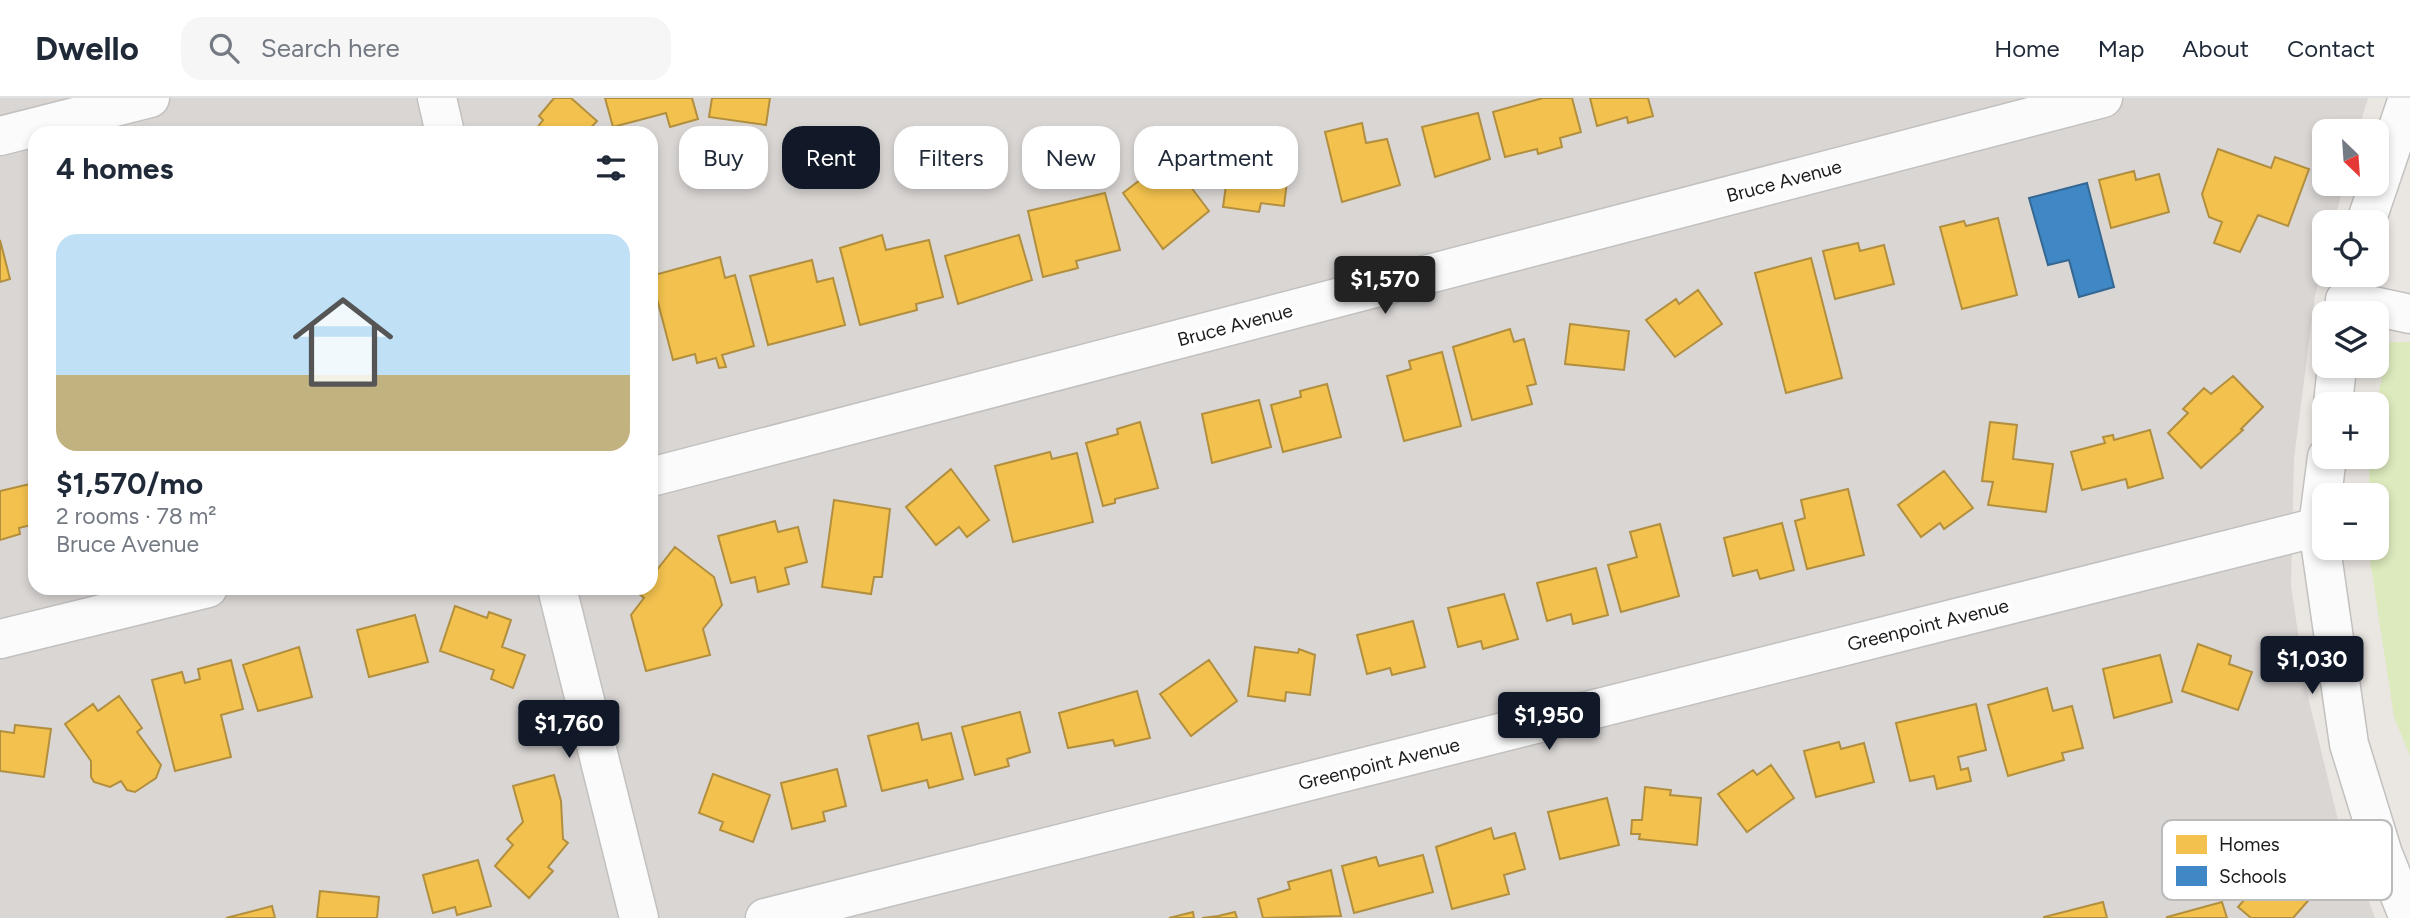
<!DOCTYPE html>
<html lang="en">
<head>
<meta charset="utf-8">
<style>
	:root { --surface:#fff; --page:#f6f6f7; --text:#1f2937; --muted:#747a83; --line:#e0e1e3; --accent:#111827 }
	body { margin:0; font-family:Figtree,sans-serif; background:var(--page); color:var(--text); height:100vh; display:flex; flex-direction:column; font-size:26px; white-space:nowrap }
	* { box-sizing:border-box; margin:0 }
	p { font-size:23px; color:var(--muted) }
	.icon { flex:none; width:38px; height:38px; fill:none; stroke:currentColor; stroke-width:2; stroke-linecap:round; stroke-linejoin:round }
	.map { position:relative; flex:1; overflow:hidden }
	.sheet { position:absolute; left:28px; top:28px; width:630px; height:469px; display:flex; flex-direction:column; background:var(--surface); border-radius:21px; box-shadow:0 4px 10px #0003 }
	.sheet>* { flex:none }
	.banner { position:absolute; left:679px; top:28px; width:665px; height:63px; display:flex; gap:14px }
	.needle { width:46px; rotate:155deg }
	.controls { position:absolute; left:2312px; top:21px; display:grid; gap:14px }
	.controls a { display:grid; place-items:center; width:77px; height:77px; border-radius:14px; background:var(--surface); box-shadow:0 4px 10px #0003; font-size:35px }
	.price { position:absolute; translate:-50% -60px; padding:0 16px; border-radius:7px; background:var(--accent); color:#fff; font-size:23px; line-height:46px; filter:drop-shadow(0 2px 4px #0008) }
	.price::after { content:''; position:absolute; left:50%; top:42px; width:21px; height:16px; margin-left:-10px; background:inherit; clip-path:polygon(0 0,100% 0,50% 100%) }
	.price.on { background:#222; color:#fff }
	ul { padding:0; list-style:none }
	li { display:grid; align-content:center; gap:14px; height:371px; padding:0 28px }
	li+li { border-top:2px solid var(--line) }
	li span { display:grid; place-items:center; height:217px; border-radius:21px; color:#555 }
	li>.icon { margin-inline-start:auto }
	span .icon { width:126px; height:126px; fill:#fffc; stroke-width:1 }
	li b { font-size:30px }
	h2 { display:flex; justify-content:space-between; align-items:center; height:84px; padding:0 28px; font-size:30px }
	.tag { padding:0 24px; border-radius:21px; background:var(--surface); box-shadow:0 4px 10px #0003; font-size:24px; line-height:63px }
	.tag.on { background:var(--accent); color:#fff }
	header { display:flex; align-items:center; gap:42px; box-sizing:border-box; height:98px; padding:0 35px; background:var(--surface); border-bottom:2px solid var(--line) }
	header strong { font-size:33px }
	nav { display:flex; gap:38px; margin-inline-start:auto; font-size:24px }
	.search { width:490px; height:63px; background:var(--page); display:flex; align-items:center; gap:18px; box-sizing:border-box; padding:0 24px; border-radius:21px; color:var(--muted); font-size:26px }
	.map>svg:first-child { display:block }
</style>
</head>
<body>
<header>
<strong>Dwello</strong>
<div class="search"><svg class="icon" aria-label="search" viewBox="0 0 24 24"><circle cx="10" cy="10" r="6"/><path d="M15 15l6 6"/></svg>Search here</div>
<nav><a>Home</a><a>Map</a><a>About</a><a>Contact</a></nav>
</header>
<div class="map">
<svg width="2410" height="820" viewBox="0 0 2410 820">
	<rect width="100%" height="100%" fill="#eae6e2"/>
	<path fill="#d9d6d4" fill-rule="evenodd" d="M0 0H2368L2358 33H2324V86H2344L2334 124H2324V164L2315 198 2294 360 2291 488 2307 595 2338 722 2375 820H0ZM35 35H651V490H35Z"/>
	<path fill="#ddeabd" d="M2390 244H2410V658L2394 619 2369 456V450H2376V397H2369V359H2376V306Z"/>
	<path fill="#f2c14e" stroke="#b28f3f" stroke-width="2" d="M554 0H571L597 23 586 35H533L543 22 539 18Z
		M605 0H692L698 21 670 29 666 15 613 29Z
		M712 0H770L766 27 709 19Z
		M1543 0H1572L1581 34 1560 40 1562 49 1538 56 1537 51 1505 59 1493 14Z
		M1590 0H1648L1653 18 1628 25 1627 19 1597 28Z
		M1478 15 1490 61 1435 79 1422 29Z
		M1362 25 1366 45 1387 41 1400 87 1342 104 1325 34Z
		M2218 51 2271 70 2275 59 2309 71 2288 128 2258 117 2240 154 2214 145 2222 124 2209 119 2202 96Z
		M1230 59 1289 67 1284 108 1261 105 1259 114 1223 109Z
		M1169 60 1209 113 1163 151 1123 95Z
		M2134 73 2136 82 2159 76 2169 114 2111 130 2099 82Z
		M1105 95 1120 152 1076 163 1078 170 1043 179 1028 113Z
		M1998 120 2017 197 1962 211 1940 129 1964 123 1966 128Z
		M882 137 886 152 929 142 943 199 916 206 917 212 860 227 840 150Z
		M1019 137 1032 182 958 206 945 158Z
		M0 142 10 181 0 184Z
		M1858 145 1860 153 1884 147 1894 186 1835 201 1823 153Z
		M720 159 725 180 735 177 754 248 722 257 726 269 719 270 716 260 697 265 695 256 673 262 651 178Z
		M1811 160 1842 280 1786 295 1755 175Z
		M812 162 817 184 833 180 845 227 768 247 750 178Z
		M1698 192 1722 226 1675 259 1646 222 1676 201 1679 206Z
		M1570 226 1629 233 1624 272 1565 266Z
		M1510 231 1514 244 1524 241 1536 286 1527 288 1532 306 1472 322 1453 249Z
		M1442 254 1461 328 1404 343 1387 278 1411 271 1409 263Z
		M2233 278 2263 309 2241 331 2243 332 2201 370 2168 335 2188 315 2183 311 2204 290 2211 296Z
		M1327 286 1341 339 1283 354 1271 307 1301 299 1300 293Z
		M1259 302 1271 349 1212 365 1202 316Z
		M1140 324 1158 390 1115 401V405L1103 408 1086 345 1118 336 1117 331Z
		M1990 324 2017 327 2013 361 2053 366 2046 414 1988 407 1993 384 1982 383Z
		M2150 332 2163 380 2128 390 2126 381 2082 392 2071 354 2105 345 2103 339 2113 337 2114 342Z
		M1050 354 1052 361 1077 355 1093 424 1013 444 995 368Z
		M951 371 989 422 967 439 959 429 936 447 906 409Z
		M1944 373 1973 410 1944 431 1940 425 1921 439 1898 407Z
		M30 386 35 407V426L19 430 20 436 0 442V393Z
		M1848 391 1864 457 1807 471 1795 423 1805 420 1801 402Z
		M834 402 890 411 882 479H874L871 496 822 489Z
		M775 423 778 434 798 429 807 464 785 470 789 486 758 494 755 479 731 485 718 438Z
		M1782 425 1794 472 1760 481 1757 472 1733 478 1724 440Z
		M1660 426 1679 498 1621 514 1608 467 1637 459 1630 434Z
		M675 449 714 479 722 507 703 531 710 557 646 573 631 517 644 500 632 490H651V468L656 473Z
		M1596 470 1608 517 1573 526 1571 516 1547 523 1537 485Z
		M1504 496 1518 541 1483 551 1481 543 1458 549 1448 510Z
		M455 508 487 520 489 514 511 522 502 549 525 557 513 590 491 581 494 572 440 553Z
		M415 517 428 564 369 579 357 532Z
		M1413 523 1425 569 1392 577 1390 570 1367 576 1357 537Z
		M2198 546 2231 558 2229 566 2252 574 2238 612 2182 593Z
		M299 549 312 599 258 613 243 567Z
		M1255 549 1298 555 1299 551 1315 557 1310 597 1286 594 1285 603 1248 598Z
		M2160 557 2172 604 2114 620 2103 571Z
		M231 562 243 611 221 617 231 659 175 673 152 582 182 574 185 585 200 581 198 571Z
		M1209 562 1237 603 1191 638 1160 596Z
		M2047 590 2053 613 2072 608 2083 650 2062 655 2064 662 2008 678 1988 607Z
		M1137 593 1150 640 1115 648 1113 642 1068 650 1059 615Z
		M119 598 142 630 137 634 161 667 156 680 135 694 127 692 121 683 110 689 94 684 91 679V663L65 626 93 606 98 613Z
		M1976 606 1986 652 1958 659 1961 672 1968 670 1971 683 1937 691 1934 678 1910 683 1896 625Z
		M1020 614 1030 654 1007 661 1009 668 975 677 962 629Z
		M918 625 922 642 951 635 963 681 929 690 927 682 882 693 868 638Z
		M15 627 51 631 44 679 0 673V633L14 635Z
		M1839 644 1841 651 1864 645 1874 684 1816 699 1804 653Z
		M1771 667 1794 700 1747 734 1718 696 1753 672 1757 677Z
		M837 671 846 708 823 714 825 723 792 731 781 685Z
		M713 676 770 697 753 744 720 732 723 724 699 715Z
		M554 677 561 703 563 741 568 745 548 769 553 773 529 800 495 768 513 747 507 741 523 724 513 688Z
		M1645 689 1671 692 1670 697 1701 700 1697 747 1639 741 1640 736H1631L1632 722H1642Z
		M1607 700 1619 747 1560 761 1548 714Z
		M1491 730 1494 741 1515 735 1525 771 1504 777 1509 796 1452 811 1436 749Z
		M1423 757 1433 794 1354 815 1342 768 1376 759 1379 768Z
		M478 762 491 808 457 817 455 809 433 815 423 777Z
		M2277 764 2314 796 2293 820H2251L2238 809Z
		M1331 772 1341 818 1263 820 1258 801 1290 791 1288 784Z
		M320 793 379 799 377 820H317Z
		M2103 804 2107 820H2044V819Z
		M2222 804 2227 820H2167V819Z
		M272 808 275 820H226Z
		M1193 814 1194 820H1169Z
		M1235 814 1237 820H1202L1218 818Z"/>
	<path fill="#3f88c5" stroke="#346792" stroke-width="2" d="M2087 85 2114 189 2079 199 2069 162 2048 167 2029 100Z"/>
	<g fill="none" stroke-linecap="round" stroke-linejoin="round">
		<defs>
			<path id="minor" d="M437 0 445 35
				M0 38 150 0
				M2366 124 2408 0
				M2345 202 2410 216
				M2333 306 2337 268
				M2327 359 2318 429 2349 646 2383 756 2409 820
				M651 379 2103 0
				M557 490 639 820
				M0 541 208 490
				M765 820 2318 429"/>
		</defs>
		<use href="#minor" stroke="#c2c1bf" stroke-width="41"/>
		<use href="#minor" stroke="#fcfbfb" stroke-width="38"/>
	</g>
	<g text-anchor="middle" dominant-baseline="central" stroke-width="7" stroke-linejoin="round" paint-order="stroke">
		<g font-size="19" fill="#1b1b1b" stroke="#fff">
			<text transform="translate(1784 83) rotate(-15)">Bruce Avenue</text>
			<text transform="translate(1235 227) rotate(-15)">Bruce Avenue</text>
			<text transform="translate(1928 527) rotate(-14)">Greenpoint Avenue</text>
			<text transform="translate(1379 666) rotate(-14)">Greenpoint Avenue</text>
		</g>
	</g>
	<rect x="2162" y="722" width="230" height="80" rx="10" fill="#fff" stroke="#bbb" stroke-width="2"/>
	<rect x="2176" y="737" width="31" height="19" fill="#f2c14e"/>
	<rect x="2176" y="768" width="31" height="20" fill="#3f88c5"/>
	<g font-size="19" fill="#1b1b1b">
		<text x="2219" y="753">Homes</text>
		<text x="2219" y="785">Schools</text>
	</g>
</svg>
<div class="controls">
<a><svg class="needle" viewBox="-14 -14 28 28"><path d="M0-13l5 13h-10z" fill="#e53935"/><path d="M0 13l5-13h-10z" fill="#747a83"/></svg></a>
<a><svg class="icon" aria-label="locate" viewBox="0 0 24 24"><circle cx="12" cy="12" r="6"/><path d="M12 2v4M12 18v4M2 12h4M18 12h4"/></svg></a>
<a><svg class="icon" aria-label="layers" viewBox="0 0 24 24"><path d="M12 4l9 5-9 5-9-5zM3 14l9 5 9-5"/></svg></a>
<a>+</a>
<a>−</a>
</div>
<b class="price on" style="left:1385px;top:218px">$1,570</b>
<b class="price" style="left:2312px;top:598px">$1,030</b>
<b class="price" style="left:1549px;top:654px">$1,950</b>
<b class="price" style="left:569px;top:662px">$1,760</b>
<div class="banner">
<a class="tag">Buy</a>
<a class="tag on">Rent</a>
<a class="tag">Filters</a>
<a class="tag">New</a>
<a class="tag">Apartment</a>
</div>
<section class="sheet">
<h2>4 homes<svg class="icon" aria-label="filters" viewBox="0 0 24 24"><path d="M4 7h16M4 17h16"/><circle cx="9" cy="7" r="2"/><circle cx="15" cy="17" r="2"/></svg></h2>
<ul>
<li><span style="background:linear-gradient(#bfe0f5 65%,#c2b280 0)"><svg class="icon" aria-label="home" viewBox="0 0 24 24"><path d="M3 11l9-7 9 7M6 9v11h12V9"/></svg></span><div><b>$1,570/mo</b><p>2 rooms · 78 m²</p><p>Bruce Avenue</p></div></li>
</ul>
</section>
</div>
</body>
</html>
